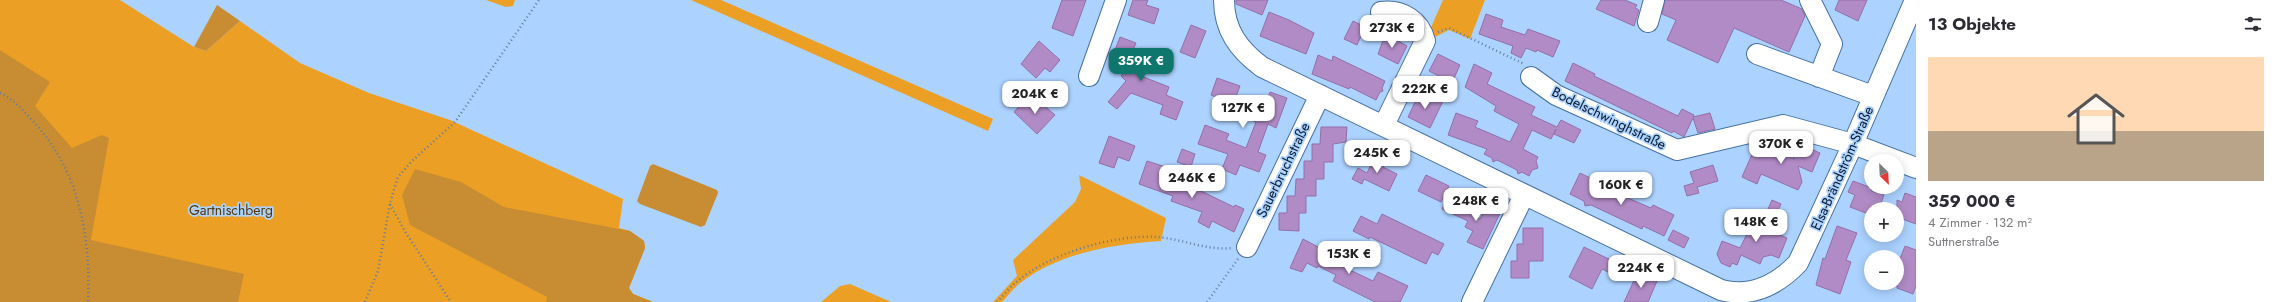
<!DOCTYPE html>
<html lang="de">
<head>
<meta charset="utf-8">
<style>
	:root { --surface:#fff; --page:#f2f2f3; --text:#2b2b33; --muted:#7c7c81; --accent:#0f766e }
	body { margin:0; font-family:Jost,sans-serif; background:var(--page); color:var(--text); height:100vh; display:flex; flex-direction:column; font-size:15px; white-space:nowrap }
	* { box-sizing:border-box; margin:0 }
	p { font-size:13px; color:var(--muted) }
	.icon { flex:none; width:22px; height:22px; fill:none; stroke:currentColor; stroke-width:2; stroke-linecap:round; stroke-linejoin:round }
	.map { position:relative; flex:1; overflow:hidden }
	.side { display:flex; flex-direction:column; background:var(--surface); width:360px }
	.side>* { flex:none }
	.needle { width:26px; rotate:156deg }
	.buttons { position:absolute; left:1864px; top:154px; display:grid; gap:8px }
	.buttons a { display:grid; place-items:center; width:40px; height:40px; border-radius:50%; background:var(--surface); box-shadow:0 2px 10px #0003; font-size:20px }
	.price { position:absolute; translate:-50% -34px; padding:0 9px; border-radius:8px; background:#fff; color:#222; font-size:13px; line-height:26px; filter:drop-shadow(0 1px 2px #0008) }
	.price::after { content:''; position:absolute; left:50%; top:24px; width:12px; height:9px; margin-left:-6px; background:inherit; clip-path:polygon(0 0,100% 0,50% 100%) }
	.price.on { background:var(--accent); color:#fff }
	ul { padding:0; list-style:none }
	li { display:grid; align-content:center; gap:8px; height:212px; padding:0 12px }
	li span { display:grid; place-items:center; height:124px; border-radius:0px; color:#555 }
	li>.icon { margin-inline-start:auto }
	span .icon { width:72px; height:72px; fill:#fffc; stroke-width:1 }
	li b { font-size:17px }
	h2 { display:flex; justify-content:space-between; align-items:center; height:48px; padding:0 12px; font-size:17px }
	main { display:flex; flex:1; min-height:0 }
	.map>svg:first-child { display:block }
</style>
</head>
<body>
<main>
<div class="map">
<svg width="1916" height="302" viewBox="0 0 1916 302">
	<rect width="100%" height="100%" fill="#acd2ff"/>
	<path fill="#eba025" d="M0 0H120L194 47 206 51 240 21 300 63 369 93 450 120 623 199 619 228 630 231 644 241 645 248 629 288 633 294 653 302H0Z
		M486 0H515L513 6 506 7Z
		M691 0H721L993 119 988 131Z
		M1443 0H1485L1470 39 1449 30 1433 38 1429 32Z
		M1079 175 1166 218 1161 241C1114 244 1057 253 1019 284 1013 289 1008 296 1002 302H993L1017 276 1013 260 1075 202 1081 189Z
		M850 284 891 302H821L840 286Z"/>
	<path fill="#c88c33" d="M217 5 240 21 206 51 194 47Z
		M0 50 50 82 35 106 72 148 102 135 109 138 91 240 244 274 238 302H0Z
		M653 164 717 190 718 193 705 225 701 227 640 204 637 201 650 166Z
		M415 169 461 182 504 207 630 231 644 241 645 248 629 288 633 294 653 302H546L547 297 410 225 402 195Z"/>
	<path fill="#b18bc6" stroke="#936fa8" d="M1062 0H1086L1073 36 1052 28Z
		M1133 0H1148L1146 5 1159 9 1154 24 1128 15Z
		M1236 0H1268L1262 15 1236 4Z
		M1601 0H1625L1637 5 1635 8 1639 10 1634 26 1596 9Z
		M1665 0H1781L1802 9 1805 16 1789 52 1734 28 1718 63 1667 40 1676 20 1662 14Z
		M1839 0H1867L1858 21 1835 10Z
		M1269 12 1289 20 1314 33 1306 54 1260 36Z
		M1486 14 1503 20 1501 27 1525 35 1528 29 1560 41 1553 57 1537 50 1536 52 1526 48 1521 58 1511 53 1513 46 1479 34Z
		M1353 21 1365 27 1357 45 1344 39Z
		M1191 25 1206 31 1195 58 1180 52Z
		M1385 35 1392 39 1396 37 1398 41 1407 46 1398 64 1378 54Z
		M1120 37 1136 43 1133 50 1141 53 1145 49 1136 74 1169 87 1166 95 1183 102 1176 120 1160 114 1163 105 1131 93 1117 109 1108 102 1126 81 1121 76 1128 67 1111 61Z
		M1039 41 1060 60 1050 72 1045 68 1036 78 1021 64Z
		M1438 54 1460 65 1449 89 1440 84 1443 78 1429 71Z
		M1318 55 1332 61 1333 56 1385 81 1382 88 1383 91 1380 92 1376 100 1350 87 1349 89 1312 74Z
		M1573 63 1595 74 1594 76 1678 116 1682 109 1694 115 1693 117 1710 113 1715 129 1698 133 1693 118 1684 137 1673 131 1672 133 1565 81Z
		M1474 64 1492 73 1487 84 1535 107 1531 115 1557 127 1561 120 1581 130 1574 143 1554 134 1556 129 1551 139 1532 130 1523 149 1538 157 1536 161 1538 168 1532 170 1529 176 1522 172 1518 174 1517 170 1497 160 1493 162 1492 158 1484 154 1487 149 1448 135 1456 113 1478 121 1475 127 1510 142 1519 124 1494 111 1496 106 1465 87Z
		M1217 78 1240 86 1234 102 1262 112 1270 92 1287 98 1276 128 1268 124 1258 152 1266 155 1259 172 1240 165 1236 175 1222 169 1228 154 1198 144 1205 125 1229 134 1226 140 1246 148 1256 122 1230 112 1233 104 1211 95Z
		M1420 92 1443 101 1430 128 1408 117Z
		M1034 97 1055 115 1037 134 1014 112 1024 101 1027 104Z
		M1321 127H1347L1346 142 1333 144V162H1324V179H1316V196H1306V213H1299V231L1279 230V213H1287V196H1295L1296 179H1304V161H1312V144H1320Z
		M1109 136 1135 146 1129 161 1118 157 1114 168 1099 163Z
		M1793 141 1820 153 1812 172 1798 166 1802 182 1798 190 1761 174 1757 184 1742 177 1757 143 1794 159 1790 147Z
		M1182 149 1195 154 1191 167 1177 162Z
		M1377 152 1388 157 1383 167 1397 174 1389 191 1364 179 1362 184 1352 179 1358 168 1367 173Z
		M1147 161 1169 168 1165 181 1191 191 1192 188 1203 192 1234 207 1235 205 1244 209 1234 232 1212 221 1209 228 1198 222 1202 212 1171 201 1173 196 1139 184Z
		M1713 165 1718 181 1697 187 1699 193 1687 196 1684 186 1694 183 1690 172Z
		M1580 173 1615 190 1614 192 1651 208 1653 205 1674 215 1664 236 1643 226 1642 229 1591 205 1585 206 1584 201 1570 194Z
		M1426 175 1449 186 1441 202 1418 191Z
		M1853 181 1872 188 1871 191 1884 195 1879 209H1871V215L1850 207 1855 195 1848 192Z
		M1905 193 1916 197V224L1897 217V200L1902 202Z
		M1447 198 1480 219 1488 203 1502 209 1483 249 1467 242 1473 231 1465 227 1468 221 1442 209Z
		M1772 200 1781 204 1769 230 1787 238 1779 258 1771 255 1763 257 1760 264 1741 255 1737 265 1732 263 1730 267 1721 263 1717 254 1722 241 1740 248 1748 232 1756 236Z
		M1382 214 1444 244 1438 255 1432 252 1426 264 1370 237 1369 239 1353 231 1361 216 1377 224Z
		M1837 226 1857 233 1846 260 1851 262 1840 294 1816 285 1823 258 1825 259Z
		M1523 228H1543V261H1529V278H1511V261H1517V244H1523Z
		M1673 230 1689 238 1684 248 1668 240Z
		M1303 239 1339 258 1341 254 1353 260 1348 269 1373 281 1378 272 1408 286 1400 302H1375L1333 281 1336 275 1318 266 1317 268 1307 263 1302 272 1290 268Z
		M1905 246 1916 250V286L1913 294 1897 288V258L1900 259Z
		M1584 247 1619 264 1614 275 1602 269 1592 289 1569 277Z
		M1638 272 1657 281 1648 302H1624Z"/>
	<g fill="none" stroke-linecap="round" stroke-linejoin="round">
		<defs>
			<path id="minor" d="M1224 0C1224 30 1239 50 1262 67L1721 290C1752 298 1777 285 1798 263L1853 144 1915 0
				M1810 0 1832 44 1819 77
				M1381 12C1402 9 1420 21 1425 41L1384 125
				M1648 22 1654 0
				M1757 54 1873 96
				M1089 76 1116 0
				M1531 77 1556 95 1677 150 1783 125 1853 144 1916 168
				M1247 247 1320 95
				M1472 302 1524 195"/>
		</defs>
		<use href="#minor" stroke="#4470a2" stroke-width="22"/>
		<path stroke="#607d9e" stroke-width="2.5" stroke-dasharray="1 3" stroke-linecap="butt" d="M1438 32 1449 28 1524 64
			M0 93C13 99 21 108 30 118 79 168 91 235 88 302
			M390 204 406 233 451 302
			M365 302 378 271 390 203 398 177 412 161 455 122 539 0
			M997 302C1003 296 1008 289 1014 284 1047 254 1114 234 1157 237 1183 239 1207 251 1233 248
			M1207 302 1238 259"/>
		<use href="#minor" stroke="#fff" stroke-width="20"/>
	</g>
	<g text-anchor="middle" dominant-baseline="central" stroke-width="3.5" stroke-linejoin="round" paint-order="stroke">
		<g font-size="14" fill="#06182c" stroke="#acd2ff">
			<text transform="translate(1609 118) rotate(26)">Bodelschwinghstraße</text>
			<text transform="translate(1842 168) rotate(-66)">Elsa-Brändström-Straße</text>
			<text transform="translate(1283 170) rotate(-64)">Sauerbruchstraße</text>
		</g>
		<g font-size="14" fill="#533502" stroke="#acd2ff">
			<text x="231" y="210">Gartnischberg</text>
		</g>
	</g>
</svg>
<div class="buttons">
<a><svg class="needle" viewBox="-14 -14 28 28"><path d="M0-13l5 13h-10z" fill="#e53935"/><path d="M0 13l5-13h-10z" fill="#7c7c81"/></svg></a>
<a>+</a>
<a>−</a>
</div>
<b class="price" style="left:1392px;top:49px">273K €</b>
<b class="price on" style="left:1141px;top:82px">359K €</b>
<b class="price" style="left:1425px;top:110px">222K €</b>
<b class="price" style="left:1035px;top:115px">204K €</b>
<b class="price" style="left:1243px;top:129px">127K €</b>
<b class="price" style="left:1781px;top:165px">370K €</b>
<b class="price" style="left:1377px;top:174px">245K €</b>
<b class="price" style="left:1192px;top:199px">246K €</b>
<b class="price" style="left:1621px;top:206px">160K €</b>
<b class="price" style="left:1476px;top:222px">248K €</b>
<b class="price" style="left:1756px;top:243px">148K €</b>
<b class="price" style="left:1349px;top:275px">153K €</b>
<b class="price" style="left:1641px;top:289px">224K €</b>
</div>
<section class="side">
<h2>13 Objekte<svg class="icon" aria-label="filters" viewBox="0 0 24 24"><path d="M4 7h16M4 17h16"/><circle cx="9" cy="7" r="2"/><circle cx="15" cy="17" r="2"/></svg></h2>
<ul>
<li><span style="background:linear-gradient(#ffd9b3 60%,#b9a48a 0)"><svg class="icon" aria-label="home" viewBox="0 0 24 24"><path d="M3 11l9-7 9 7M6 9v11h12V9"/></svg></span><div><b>359 000 €</b><p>4 Zimmer · 132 m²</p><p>Suttnerstraße</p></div></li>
</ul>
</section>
</main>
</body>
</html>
